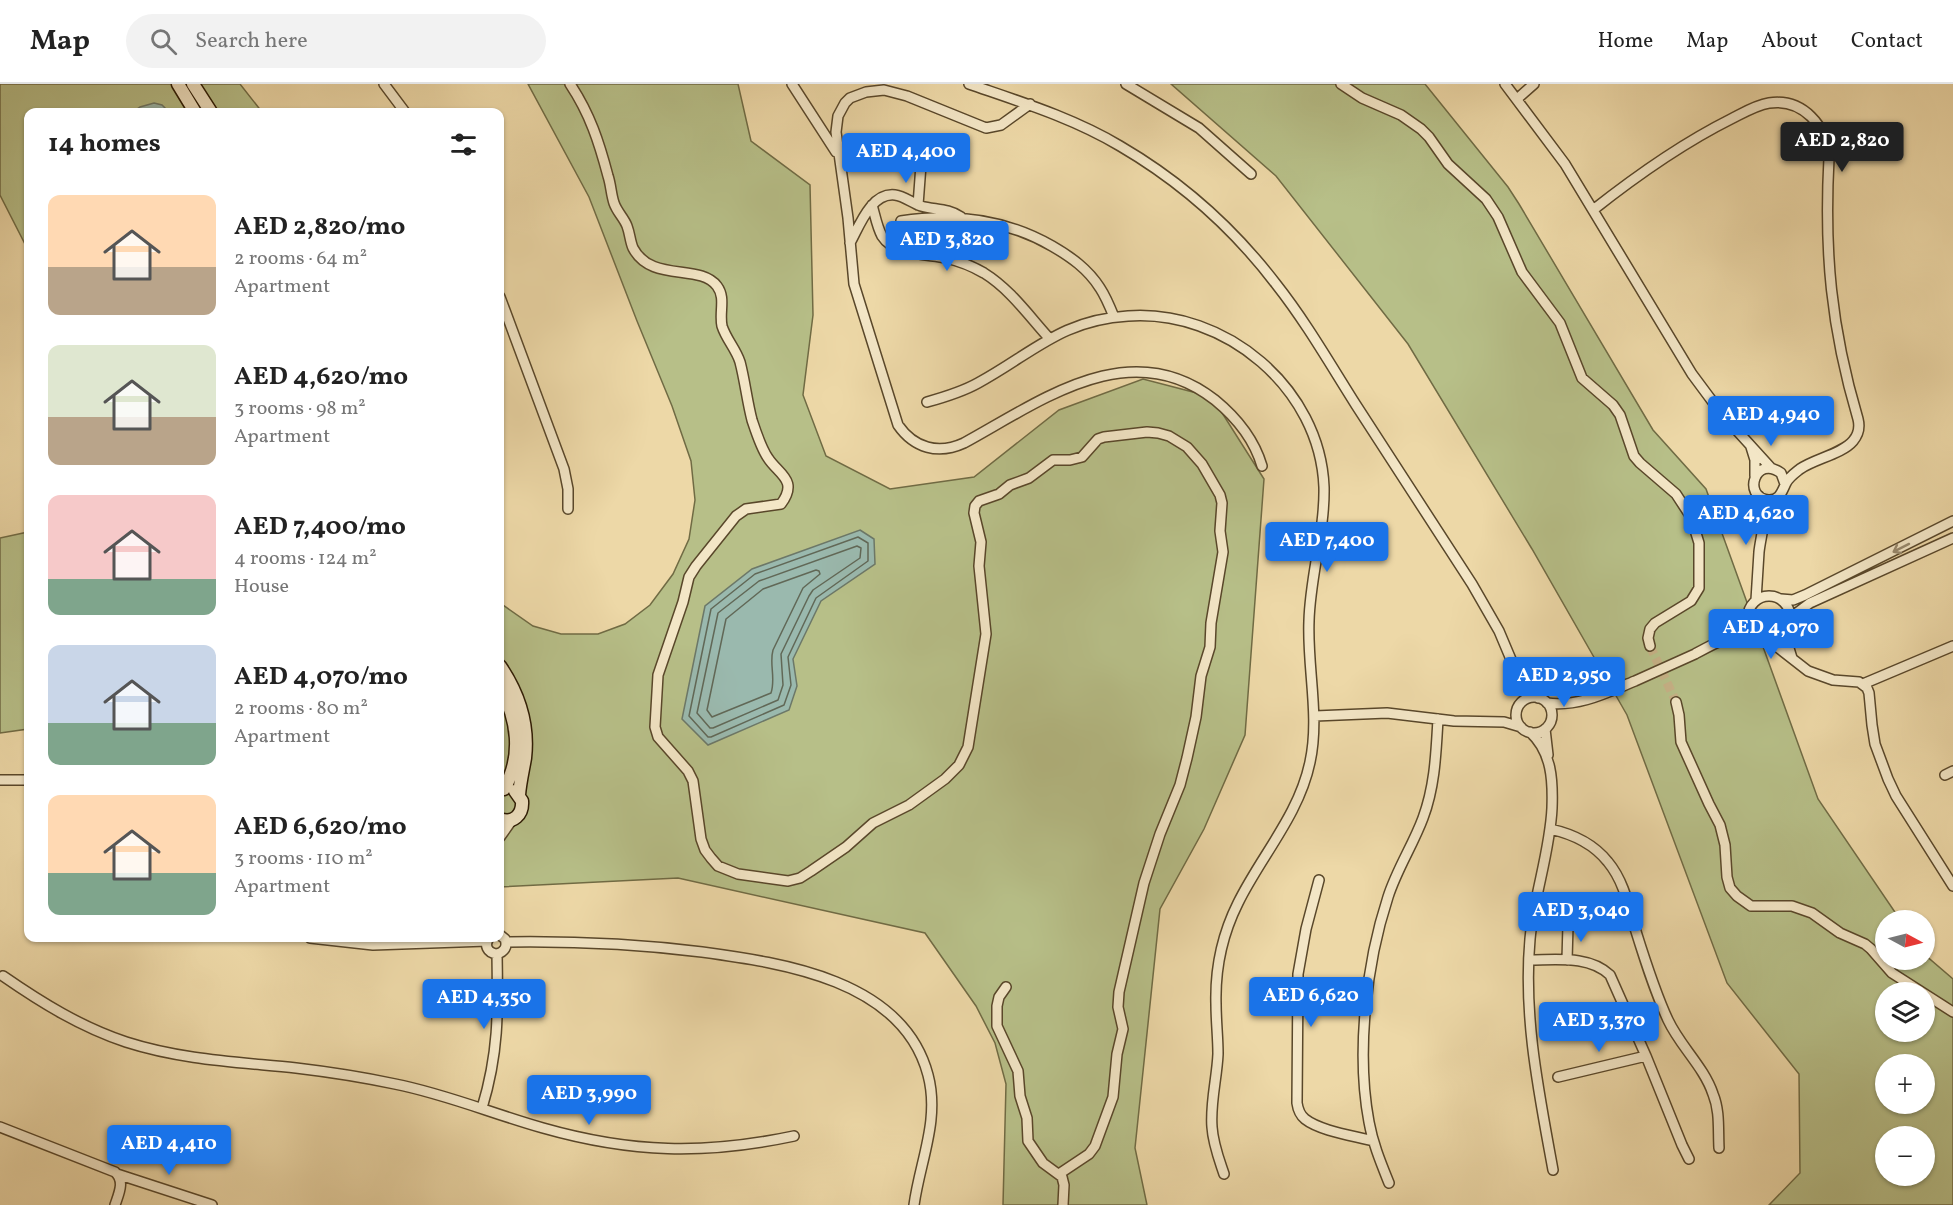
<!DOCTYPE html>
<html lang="en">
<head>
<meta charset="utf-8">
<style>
	:root { --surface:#fff; --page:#f2f2f2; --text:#222; --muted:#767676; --line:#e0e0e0; --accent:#1a73e8 }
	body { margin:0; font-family:Vollkorn,serif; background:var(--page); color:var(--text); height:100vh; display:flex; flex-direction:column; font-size:22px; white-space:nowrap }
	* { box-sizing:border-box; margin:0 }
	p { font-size:20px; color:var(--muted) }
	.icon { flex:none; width:33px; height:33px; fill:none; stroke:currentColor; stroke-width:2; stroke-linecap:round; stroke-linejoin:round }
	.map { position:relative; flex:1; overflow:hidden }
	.side { position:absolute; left:24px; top:24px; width:480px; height:834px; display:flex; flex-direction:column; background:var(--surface); border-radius:12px; box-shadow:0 2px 4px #0004 }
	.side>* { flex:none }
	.needle { width:39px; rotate:97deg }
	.tools { position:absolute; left:1875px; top:826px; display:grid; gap:12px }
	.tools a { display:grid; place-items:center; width:60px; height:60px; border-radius:50%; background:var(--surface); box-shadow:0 2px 4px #0004; font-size:30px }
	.price { position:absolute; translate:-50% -51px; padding:0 14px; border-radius:6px; background:var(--accent); color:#fff; font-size:20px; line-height:39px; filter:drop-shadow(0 2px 3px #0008) }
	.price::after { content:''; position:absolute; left:50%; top:36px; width:18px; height:14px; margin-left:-9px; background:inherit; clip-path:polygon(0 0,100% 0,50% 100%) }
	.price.selected { background:#222; color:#fff }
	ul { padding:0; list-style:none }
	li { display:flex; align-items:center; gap:18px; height:150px; padding:0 24px }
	li span { display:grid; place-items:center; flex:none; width:168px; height:120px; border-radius:12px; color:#555 }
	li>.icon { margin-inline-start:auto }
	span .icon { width:72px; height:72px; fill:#fffc; stroke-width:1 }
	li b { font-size:26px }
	h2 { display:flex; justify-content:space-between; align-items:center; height:72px; padding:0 24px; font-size:26px }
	header { display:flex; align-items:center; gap:36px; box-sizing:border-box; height:84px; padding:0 30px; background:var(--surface); border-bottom:2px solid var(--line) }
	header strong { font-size:28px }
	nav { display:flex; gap:33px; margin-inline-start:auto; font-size:21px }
	.search { width:420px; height:54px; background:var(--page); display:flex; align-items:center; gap:15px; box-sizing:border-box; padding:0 21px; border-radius:33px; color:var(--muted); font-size:22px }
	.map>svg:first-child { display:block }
</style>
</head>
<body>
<header>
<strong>Map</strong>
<div class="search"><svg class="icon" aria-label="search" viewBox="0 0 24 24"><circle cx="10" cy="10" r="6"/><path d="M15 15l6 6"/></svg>Search here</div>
<nav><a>Home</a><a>Map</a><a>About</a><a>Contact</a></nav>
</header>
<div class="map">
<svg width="1953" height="1121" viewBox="0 0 1953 1121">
	<rect width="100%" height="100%" fill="#edd8a7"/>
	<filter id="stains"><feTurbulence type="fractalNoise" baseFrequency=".00333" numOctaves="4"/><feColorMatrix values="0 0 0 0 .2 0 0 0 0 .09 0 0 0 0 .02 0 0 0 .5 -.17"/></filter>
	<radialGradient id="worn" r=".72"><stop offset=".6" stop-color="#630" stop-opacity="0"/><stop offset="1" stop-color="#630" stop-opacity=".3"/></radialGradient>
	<path fill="#b7bf88" stroke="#706b44" stroke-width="1.5" fill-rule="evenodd" d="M0 0H240L262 28H28V166L0 111Z
		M528 0H738L751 57 810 101 813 231 803 311 826 372 890 405 974 393 1059 326 1143 295 1212 313 1264 395 1245 651 1204 745 1160 825 1135 1064 1147 1121H1003L1006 1000 995 959 976 922 925 849 678 794 500 803V519L533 542 561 550H598L625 540 650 521 673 490 689 455 695 416 691 377 672 322 637 237 589 113Z
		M1171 0H1425L1508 103 1519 120 1653 346 1706 405 1818 715 1901 837H1886V876H1924L1925 871 1953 895V1121H1769L1800 1089 1799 990 1727 899 1627 631 1532 465 1408 260 1276 92ZM1886 909H1924V948H1886ZM1886 981H1924V1020H1886ZM1886 1053H1924V1092H1886Z
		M28 448V645L0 649V454Z"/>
	<path fill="#9ab9ae" stroke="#6c7868" stroke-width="1.5" d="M154 19 162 21 169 28H133L140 23Z
		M860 446 874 455 875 480 821 517 793 575 797 602 789 626 708 661 682 635 705 522 752 485Z"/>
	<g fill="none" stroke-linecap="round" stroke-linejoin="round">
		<path stroke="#616857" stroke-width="1.5" d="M858 453 868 459V477L816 514 788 573 791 601 784 621 711 653H708L689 632 711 525 755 490Z
			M857 462 861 464 860 474 813 506 809 512 781 570 783 601 778 616 713 644H710L697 629 718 529 759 497Z
			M816 486 819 487 820 490 803 504 773 566C769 580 776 594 771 609L712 633 707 626 726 535 763 505Z"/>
		<path stroke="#c6b186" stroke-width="9" stroke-dasharray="9 4.5" stroke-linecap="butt" d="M1650 562 1676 618"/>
		<defs>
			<path id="street" d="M384 0 405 28
				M570 0C590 30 599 58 608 92 611 101 611 110 614 119 617 128 624 134 627 142 630 150 630 157 633 164 651 199 700 179 717 202 726 214 719 228 722 242 726 255 736 265 740 278 745 297 747 317 752 336 756 348 761 364 768 374 778 390 799 396 781 420L746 425 736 432 696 482 689 493 683 518 658 591 655 643 658 653 688 687 693 697 701 755 705 766 711 774 718 782 738 790 788 797 800 794 811 787 846 763 873 739 909 721 945 695 959 681 968 663 986 550 979 482 981 458 974 429 975 422 979 417 999 410 1010 401 1029 394 1053 376H1070L1082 373 1098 355 1104 353 1147 348 1158 349 1169 352 1187 363 1202 380 1220 411 1222 419 1220 447 1223 468 1211 539 1210 563 1201 592 1196 633 1187 674 1180 701 1160 750 1144 799 1119 908 1118 923 1123 945 1117 970 1113 1013 1095 1062 1089 1070 1059 1090
				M792 0 836 68
				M969 0C1021 18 1073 34 1120 62 1180 97 1234 145 1276 200 1306 238 1330 280 1356 321 1395 381 1433 440 1472 500L1499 547 1518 592 1538 614
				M1126 0 1199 44 1251 90
				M1341 0 1362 14 1401 31 1421 45 1429 53 1448 80 1486 115 1498 133 1522 188 1560 239 1582 294 1613 321 1620 331 1634 372 1640 379 1676 410 1691 433 1699 459V504L1691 517 1655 539 1650 545 1648 554 1650 562
				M1505 0 1565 80 1692 290 1721 329 1771 384
				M1517 15 1534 0
				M1030 20 1001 41 986 44 907 12 884 6 866 8 850 14 845 19 838 32 836 48 848 134 854 200 898 341C914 364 938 371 964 359 1041 317 1130 249 1215 316 1237 334 1254 355 1262 382
				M872 121C875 131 877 143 882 152 894 171 926 170 946 174 959 177 972 182 984 189 1010 205 1029 232 1049 254
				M918 121 921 81
				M1593 126C1636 92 1681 60 1731 35 1743 29 1756 21 1769 19 1803 14 1827 42 1829 74 1824 168 1831 244 1858 335 1860 343 1859 350 1853 357 1842 370 1814 375 1800 385 1795 389 1789 393 1786 399 1782 407 1780 417 1768 416 1742 413 1755 370 1781 389L1785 400
				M901 137C954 129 1005 135 1052 162 1071 173 1088 185 1100 204 1106 213 1110 223 1114 233
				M850 159C859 143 871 108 895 111 904 112 912 119 921 122 935 126 948 124 961 133
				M500 213 564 385 568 405V425
				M927 318C945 313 962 308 978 299 1033 269 1061 236 1128 232 1225 225 1320 304 1324 403 1325 447 1310 493 1309 537 1307 584 1320 632 1310 678 1299 731 1261 772 1238 819 1222 851 1215 885 1216 920 1216 937 1218 953 1218 970 1217 994 1210 1019 1212 1043 1213 1060 1219 1075 1224 1090
				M1751 363 1755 376V392
				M1748 533a21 21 0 1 1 42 0a21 21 0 1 1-42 0Z
				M1781 515 1793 516 1805 511 1953 437
				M1756 516C1757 500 1758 484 1759 468 1761 449 1769 430 1759 412
				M1790 534 1810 519 1953 454
				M1784 548 1792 574
				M1726 552 1747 532
				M1767 555 1808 587 1833 596 1859 598 1867 604 1869 609 1872 641 1875 660 1888 695 1896 712 1953 802
				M1863 600 1953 562
				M1516 631a18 18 0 1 1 36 0a18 18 0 1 1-36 0Z
				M1676 618 1679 631 1681 658 1709 720 1720 741 1725 761 1727 793 1730 804 1737 812 1751 822H1792L1812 829 1840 849 1865 860 1871 865 1892 889 1953 928
				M1547 619C1579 623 1606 609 1635 597 1655 588 1675 579 1695 570 1715 559 1732 549 1755 550
				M1315 632 1387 629 1454 637 1504 638 1521 643
				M1545 645 1548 671
				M1530 648C1552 668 1553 697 1552 724 1550 768 1534 811 1530 855 1523 933 1539 1009 1553 1086
				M1945 691 1953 687
				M0 696H28
				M1550 745C1573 750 1593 759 1608 778 1623 796 1628 819 1634 841 1644 873 1654 906 1668 936 1680 962 1704 983 1713 1010 1720 1027 1718 1045 1719 1064
				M500 753 512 736
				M1319 796 1306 845 1298 890 1297 1019C1298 1026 1300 1031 1305 1035 1320 1047 1355 1052 1373 1057
				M310 854 373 861 487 857
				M489 854C484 861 487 869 497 870 504 868 508 863 505 855L500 851
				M506 858C571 857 637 860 702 868 783 879 903 896 928 991 940 1036 920 1077 914 1121
				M1529 876C1556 876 1589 871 1610 891L1646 972 1682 1061 1689 1075
				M1567 876 1568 841
				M3 892C42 919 81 943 126 958 182 976 239 978 296 984 330 988 362 993 395 1000 446 1010 493 1030 543 1044 631 1069 704 1071 794 1052
				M1006 903 999 913 997 922V942L1018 987 1020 1012 1027 1034 1028 1057 1043 1079 1062 1093 1064 1101 1063 1121
				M1558 993 1646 972
				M482 1024C499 968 498 928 497 870
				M0 1043 115 1088C125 1097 119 1109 115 1121
				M117 1090 212 1121
				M1389 1099C1381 1079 1373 1060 1369 1038 1356 969 1366 880 1388 813 1397 785 1413 761 1423 734 1435 702 1436 669 1438 635"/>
			<path id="secondary" d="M178 0 195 28
				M193 0 211 28
				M500 582C519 610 529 639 525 674 523 686 520 698 519 711
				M500 603C518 635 523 672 504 705
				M500 735C513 740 523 731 522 717L515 707"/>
		</defs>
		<use href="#street" stroke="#59472a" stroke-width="12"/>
		<use href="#secondary" stroke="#281700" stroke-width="15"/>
		<use href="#street" stroke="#f3e6c6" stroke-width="9"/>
		<use href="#secondary" stroke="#f3e6c6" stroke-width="12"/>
	</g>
	<defs><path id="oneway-shaft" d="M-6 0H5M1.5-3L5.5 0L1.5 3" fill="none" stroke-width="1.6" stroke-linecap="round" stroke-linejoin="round" transform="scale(1.5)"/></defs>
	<use stroke="#98896d" href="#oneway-shaft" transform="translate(1901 464) rotate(153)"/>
	<rect width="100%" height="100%" filter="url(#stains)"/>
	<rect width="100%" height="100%" fill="url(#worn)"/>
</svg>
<div class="tools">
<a><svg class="needle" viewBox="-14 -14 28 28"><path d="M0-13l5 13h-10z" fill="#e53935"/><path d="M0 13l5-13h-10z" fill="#767676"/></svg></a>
<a><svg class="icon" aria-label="layers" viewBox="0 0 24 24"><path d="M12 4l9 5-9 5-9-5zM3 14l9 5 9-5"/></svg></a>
<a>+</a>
<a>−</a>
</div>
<b class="price selected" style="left:1842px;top:89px">AED 2,820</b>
<b class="price" style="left:906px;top:100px">AED 4,400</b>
<b class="price" style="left:947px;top:188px">AED 3,820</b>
<b class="price" style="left:1771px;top:363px">AED 4,940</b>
<b class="price" style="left:1746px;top:462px">AED 4,620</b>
<b class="price" style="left:1327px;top:489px">AED 7,400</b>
<b class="price" style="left:1771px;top:576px">AED 4,070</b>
<b class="price" style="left:1564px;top:624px">AED 2,950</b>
<b class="price" style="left:1581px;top:859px">AED 3,040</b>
<b class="price" style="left:1311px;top:944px">AED 6,620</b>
<b class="price" style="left:484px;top:946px">AED 4,350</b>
<b class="price" style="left:1599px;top:969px">AED 3,370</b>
<b class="price" style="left:589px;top:1042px">AED 3,990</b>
<b class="price" style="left:169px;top:1092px">AED 4,410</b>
<section class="side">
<h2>14 homes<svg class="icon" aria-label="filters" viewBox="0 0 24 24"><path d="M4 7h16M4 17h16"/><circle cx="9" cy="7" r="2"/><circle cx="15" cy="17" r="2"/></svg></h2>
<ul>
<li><span style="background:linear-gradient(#ffd9b3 60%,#b9a48a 0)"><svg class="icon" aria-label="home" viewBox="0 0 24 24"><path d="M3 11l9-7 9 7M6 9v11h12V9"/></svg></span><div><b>AED 2,820/mo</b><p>2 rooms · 64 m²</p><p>Apartment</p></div></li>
<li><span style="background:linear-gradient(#dfe7d0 60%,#b9a48a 0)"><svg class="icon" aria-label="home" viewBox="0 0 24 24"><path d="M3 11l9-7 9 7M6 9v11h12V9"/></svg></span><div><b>AED 4,620/mo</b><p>3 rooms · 98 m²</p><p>Apartment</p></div></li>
<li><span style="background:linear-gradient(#f6c9c9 70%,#7fa58c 0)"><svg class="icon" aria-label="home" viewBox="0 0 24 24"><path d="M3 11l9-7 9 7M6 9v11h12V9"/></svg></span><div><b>AED 7,400/mo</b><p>4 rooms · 124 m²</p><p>House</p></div></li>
<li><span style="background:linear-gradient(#c9d6e8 65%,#7fa58c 0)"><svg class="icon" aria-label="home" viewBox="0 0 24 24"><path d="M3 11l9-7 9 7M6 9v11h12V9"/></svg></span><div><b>AED 4,070/mo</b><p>2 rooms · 80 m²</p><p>Apartment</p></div></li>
<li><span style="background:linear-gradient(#ffd9b3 65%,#7fa58c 0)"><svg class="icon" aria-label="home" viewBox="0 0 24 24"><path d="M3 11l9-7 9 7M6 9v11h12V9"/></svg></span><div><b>AED 6,620/mo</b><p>3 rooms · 110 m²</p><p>Apartment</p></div></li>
</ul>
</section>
</div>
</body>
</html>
